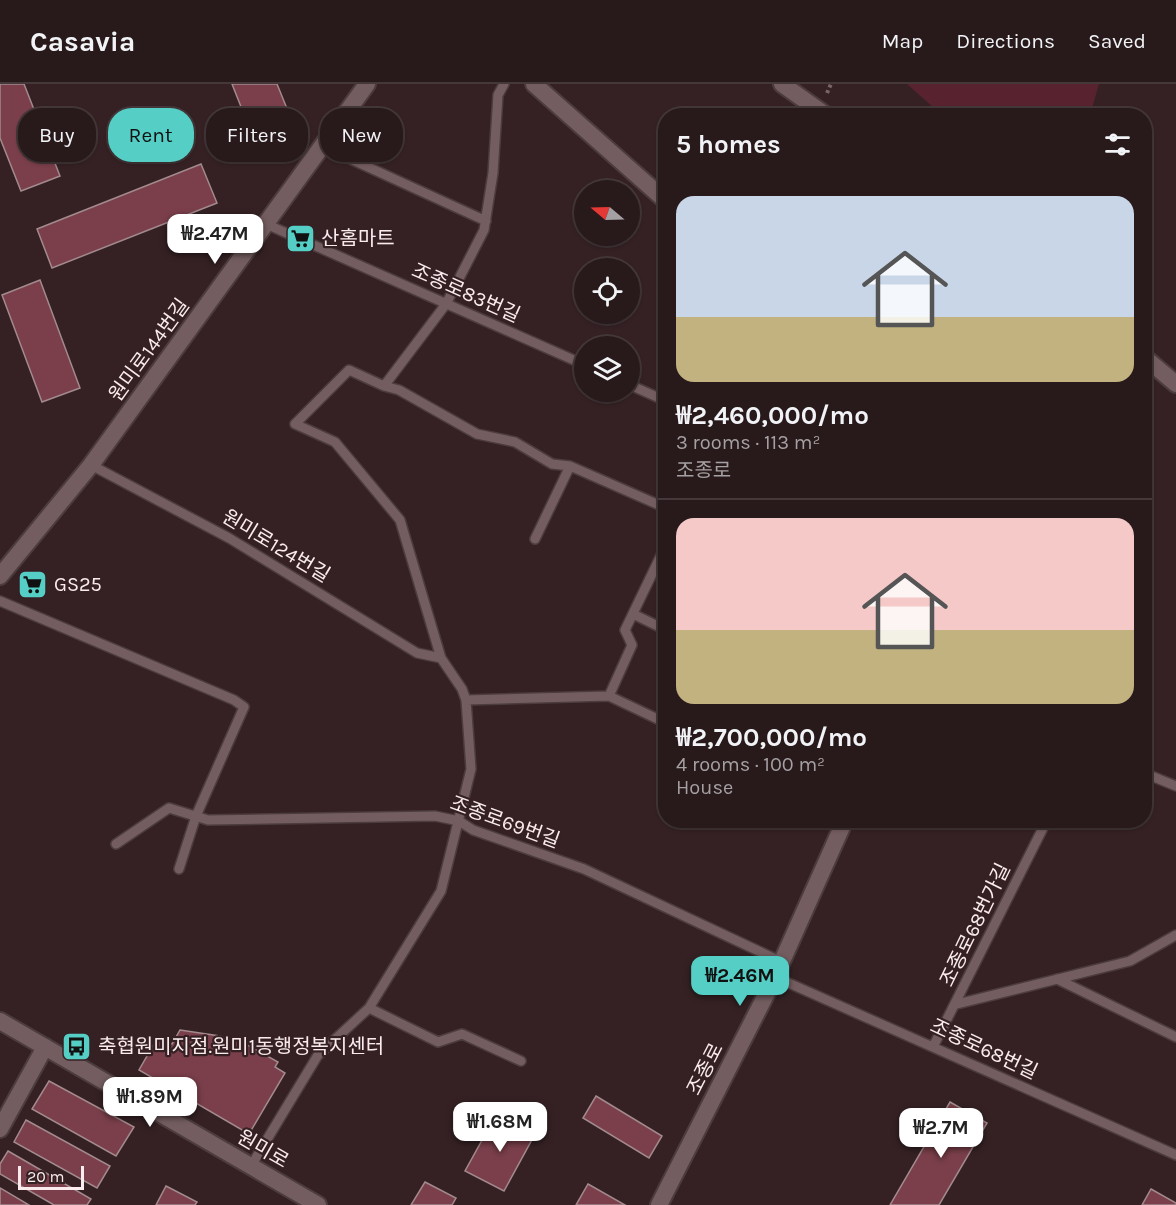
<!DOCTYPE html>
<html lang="en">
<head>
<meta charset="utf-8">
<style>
	:root { --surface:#28191b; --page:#342628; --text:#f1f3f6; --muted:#a5a0a3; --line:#44383a; --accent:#55cec5 }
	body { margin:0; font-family:Karla,"Noto Sans KR",sans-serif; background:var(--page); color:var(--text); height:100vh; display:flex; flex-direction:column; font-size:22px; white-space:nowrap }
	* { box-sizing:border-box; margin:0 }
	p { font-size:20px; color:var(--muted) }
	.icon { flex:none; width:33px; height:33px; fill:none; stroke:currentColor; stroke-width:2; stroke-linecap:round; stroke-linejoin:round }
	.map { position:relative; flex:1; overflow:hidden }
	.details { position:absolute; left:658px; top:24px; width:494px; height:720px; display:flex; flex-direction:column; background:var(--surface); border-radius:24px; box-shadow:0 2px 4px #0004,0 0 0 2px var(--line) }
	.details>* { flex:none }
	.banner { position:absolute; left:18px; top:24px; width:550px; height:54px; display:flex; gap:12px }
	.needle { width:39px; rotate:289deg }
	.fabs { position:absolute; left:574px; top:96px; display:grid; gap:12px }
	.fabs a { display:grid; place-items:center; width:66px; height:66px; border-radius:50%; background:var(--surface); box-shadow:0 2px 4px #0004,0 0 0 2px var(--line); font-size:30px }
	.scale { position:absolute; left:18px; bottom:15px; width:66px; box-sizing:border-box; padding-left:6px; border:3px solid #faecee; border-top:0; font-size:16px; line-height:21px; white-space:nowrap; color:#faecee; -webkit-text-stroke:4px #352124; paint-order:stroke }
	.price { position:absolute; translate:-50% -51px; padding:0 14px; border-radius:12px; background:#fff; color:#222; font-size:20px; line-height:39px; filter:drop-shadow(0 2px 3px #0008) }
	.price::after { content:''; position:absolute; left:50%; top:36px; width:18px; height:14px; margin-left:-9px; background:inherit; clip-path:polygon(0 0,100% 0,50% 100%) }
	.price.on { background:var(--accent); color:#111 }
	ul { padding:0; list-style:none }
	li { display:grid; align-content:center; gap:12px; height:318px; padding:0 18px }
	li+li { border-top:2px solid var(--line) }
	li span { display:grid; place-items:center; height:186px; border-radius:18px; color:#555 }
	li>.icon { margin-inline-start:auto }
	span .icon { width:108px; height:108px; fill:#fffc; stroke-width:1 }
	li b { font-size:26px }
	h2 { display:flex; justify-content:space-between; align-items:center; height:72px; padding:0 18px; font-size:26px }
	.chip { padding:0 21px; border-radius:24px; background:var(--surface); box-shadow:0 2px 4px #0004,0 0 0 2px var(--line); font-size:21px; line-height:54px }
	.chip.on { background:var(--accent); color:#111 }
	header { display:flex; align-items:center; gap:36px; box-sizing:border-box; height:84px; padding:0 30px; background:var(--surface); border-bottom:2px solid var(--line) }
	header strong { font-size:28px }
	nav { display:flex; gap:33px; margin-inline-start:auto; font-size:21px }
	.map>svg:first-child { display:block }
</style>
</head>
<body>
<header>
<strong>Casavia</strong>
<nav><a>Map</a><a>Directions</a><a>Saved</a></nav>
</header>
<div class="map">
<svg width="1176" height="1121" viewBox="0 0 1176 1121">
	<rect width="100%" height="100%" fill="#352124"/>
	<path fill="#58232e" d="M907 0H1099L1090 31 943 32Z"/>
	<path fill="#7a3f4a" stroke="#a28a8d" stroke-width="1.5" d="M0 0H24L60 92 21 107 0 54Z
		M232 0H277L290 32 251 48Z
		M201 80 217 119 52 184 37 145Z
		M40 196 80 304 42 318 2 211Z
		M180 946 220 952 230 957 233 953 278 978 275 983 285 989 249 1050 139 986 158 953 172 960Z
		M49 997 134 1043 116 1072 32 1025Z
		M596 1012 662 1052 649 1074 583 1034Z
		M950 1018 987 1039 939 1121H890Z
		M496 1031 534 1052 504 1107 465 1087Z
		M26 1036 110 1082 97 1104 14 1058Z
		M8 1067 91 1115 87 1121H54L0 1090V1080Z
		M425 1098 456 1114 452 1121H411Z
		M588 1100 625 1121H576Z
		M166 1102 197 1118 195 1121H156Z
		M0 1104 29 1121H0Z
		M1151 1105 1176 1119V1121H1142Z"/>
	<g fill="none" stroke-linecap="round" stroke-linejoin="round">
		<defs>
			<path id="service" d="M322 62 486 137
				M266 140 585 281
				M630 301 666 317
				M384 302 399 306 477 350 515 358 552 380 570 382 666 424
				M91 381 229 454 417 569 441 574
				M535 455 570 382
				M0 517 234 616 244 623 196 732 179 785
				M633 530 666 546
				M609 612 632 561 625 546 666 461
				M466 616 609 612 666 639
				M1144 689 1176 702
				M116 760 169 724 208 736 435 732 459 737 473 746 584 785 782 878
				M775 893 1176 1071
				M1057 895 1176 953
				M957 920 1130 877 1176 851
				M369 924 438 958 462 950 521 977
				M934 961 1047 736
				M251 1082 318 971 369 924 441 807 471 685 466 616 462 605 441 574 400 436 335 358 295 340 349 286 384 302 446 220 484 146 493 89 498 11 504 0"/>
			<path id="minor" d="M534 0 666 117
				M0 492 91 381 367 0
				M0 1045 45 963"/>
			<path id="tertiary" d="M782 0 827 32
				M1144 273 1176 300
				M0 937 318 1121
				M659 1121 775 893 845 736"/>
		</defs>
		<use href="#service" stroke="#4c3c3e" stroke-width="12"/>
		<use href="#minor" stroke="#4c3c3e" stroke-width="20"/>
		<use href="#tertiary" stroke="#4c3c3e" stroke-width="20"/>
		<path stroke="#776568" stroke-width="4" stroke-dasharray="3 3" stroke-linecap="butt" d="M827 9 831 0"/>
		<use href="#service" stroke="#745d60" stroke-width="9"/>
		<use href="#minor" stroke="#745d60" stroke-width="16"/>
		<use href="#tertiary" stroke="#745d60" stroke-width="16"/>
	</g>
	<defs>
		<symbol id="supermarket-square" viewBox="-11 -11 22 22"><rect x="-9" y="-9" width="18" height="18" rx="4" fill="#55cec5" stroke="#352124"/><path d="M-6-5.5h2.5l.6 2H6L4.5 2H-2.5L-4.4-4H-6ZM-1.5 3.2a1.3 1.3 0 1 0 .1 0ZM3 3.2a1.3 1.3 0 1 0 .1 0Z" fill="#111"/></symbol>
		<symbol id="bus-square" viewBox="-11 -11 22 22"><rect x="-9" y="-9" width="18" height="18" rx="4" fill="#55cec5" stroke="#352124"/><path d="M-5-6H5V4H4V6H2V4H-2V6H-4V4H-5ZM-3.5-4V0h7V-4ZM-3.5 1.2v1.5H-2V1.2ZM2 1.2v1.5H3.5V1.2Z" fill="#111"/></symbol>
	</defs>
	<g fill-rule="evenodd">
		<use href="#supermarket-square" x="284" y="138" width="33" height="33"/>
		<use href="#supermarket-square" x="16" y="484" width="33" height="33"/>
		<use href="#bus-square" x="60" y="946" width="33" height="33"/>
	</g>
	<g text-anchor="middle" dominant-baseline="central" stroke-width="4.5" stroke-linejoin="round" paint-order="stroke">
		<g font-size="20" fill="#faecee" stroke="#352124" text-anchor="start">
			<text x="321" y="154">산홈마트</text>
			<text x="54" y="500">GS25</text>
			<text x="98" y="962">축협원미지점.원미1동행정복지센터</text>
		</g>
		<g font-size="20" fill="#faecee" stroke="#352124">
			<text transform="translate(466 209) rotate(24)">조종로83번길</text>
			<text transform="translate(149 266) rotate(-54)">원미로144번길</text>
			<text transform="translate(276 462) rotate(31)">원미로124번길</text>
			<text transform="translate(505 738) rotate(20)">조종로69번길</text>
			<text transform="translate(975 841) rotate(-64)">조종로68번가길</text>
			<text transform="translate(984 965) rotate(25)">조종로68번길</text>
			<text transform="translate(705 985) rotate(-63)">조종로</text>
			<text transform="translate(263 1065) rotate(30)">원미로</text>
		</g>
	</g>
</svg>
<div class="fabs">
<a><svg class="needle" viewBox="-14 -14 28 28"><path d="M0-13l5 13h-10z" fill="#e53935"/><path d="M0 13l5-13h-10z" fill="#a5a0a3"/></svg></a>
<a><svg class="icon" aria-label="locate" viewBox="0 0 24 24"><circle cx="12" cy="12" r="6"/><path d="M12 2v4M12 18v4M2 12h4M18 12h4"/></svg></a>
<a><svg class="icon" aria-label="layers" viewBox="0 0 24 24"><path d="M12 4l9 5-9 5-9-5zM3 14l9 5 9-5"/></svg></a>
</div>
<div class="scale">20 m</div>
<b class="price" style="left:215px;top:181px">₩2.47M</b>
<b class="price on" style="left:740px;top:923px">₩2.46M</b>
<b class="price" style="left:150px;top:1044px">₩1.89M</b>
<b class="price" style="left:500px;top:1069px">₩1.68M</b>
<b class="price" style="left:941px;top:1075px">₩2.7M</b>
<div class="banner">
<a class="chip">Buy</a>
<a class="chip on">Rent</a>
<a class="chip">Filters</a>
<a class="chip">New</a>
</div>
<section class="details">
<h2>5 homes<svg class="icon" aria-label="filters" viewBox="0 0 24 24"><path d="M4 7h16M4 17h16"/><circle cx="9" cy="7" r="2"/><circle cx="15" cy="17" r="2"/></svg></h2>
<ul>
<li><span style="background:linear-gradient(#c9d6e8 65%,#c2b280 0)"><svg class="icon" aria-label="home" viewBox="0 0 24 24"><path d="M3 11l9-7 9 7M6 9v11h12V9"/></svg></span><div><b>₩2,460,000/mo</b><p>3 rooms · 113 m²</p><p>조종로</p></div></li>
<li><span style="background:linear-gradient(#f6c9c9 60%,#c2b280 0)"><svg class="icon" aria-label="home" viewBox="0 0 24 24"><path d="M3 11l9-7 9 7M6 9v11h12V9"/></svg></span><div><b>₩2,700,000/mo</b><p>4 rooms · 100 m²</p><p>House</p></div></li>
</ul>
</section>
</div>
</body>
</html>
